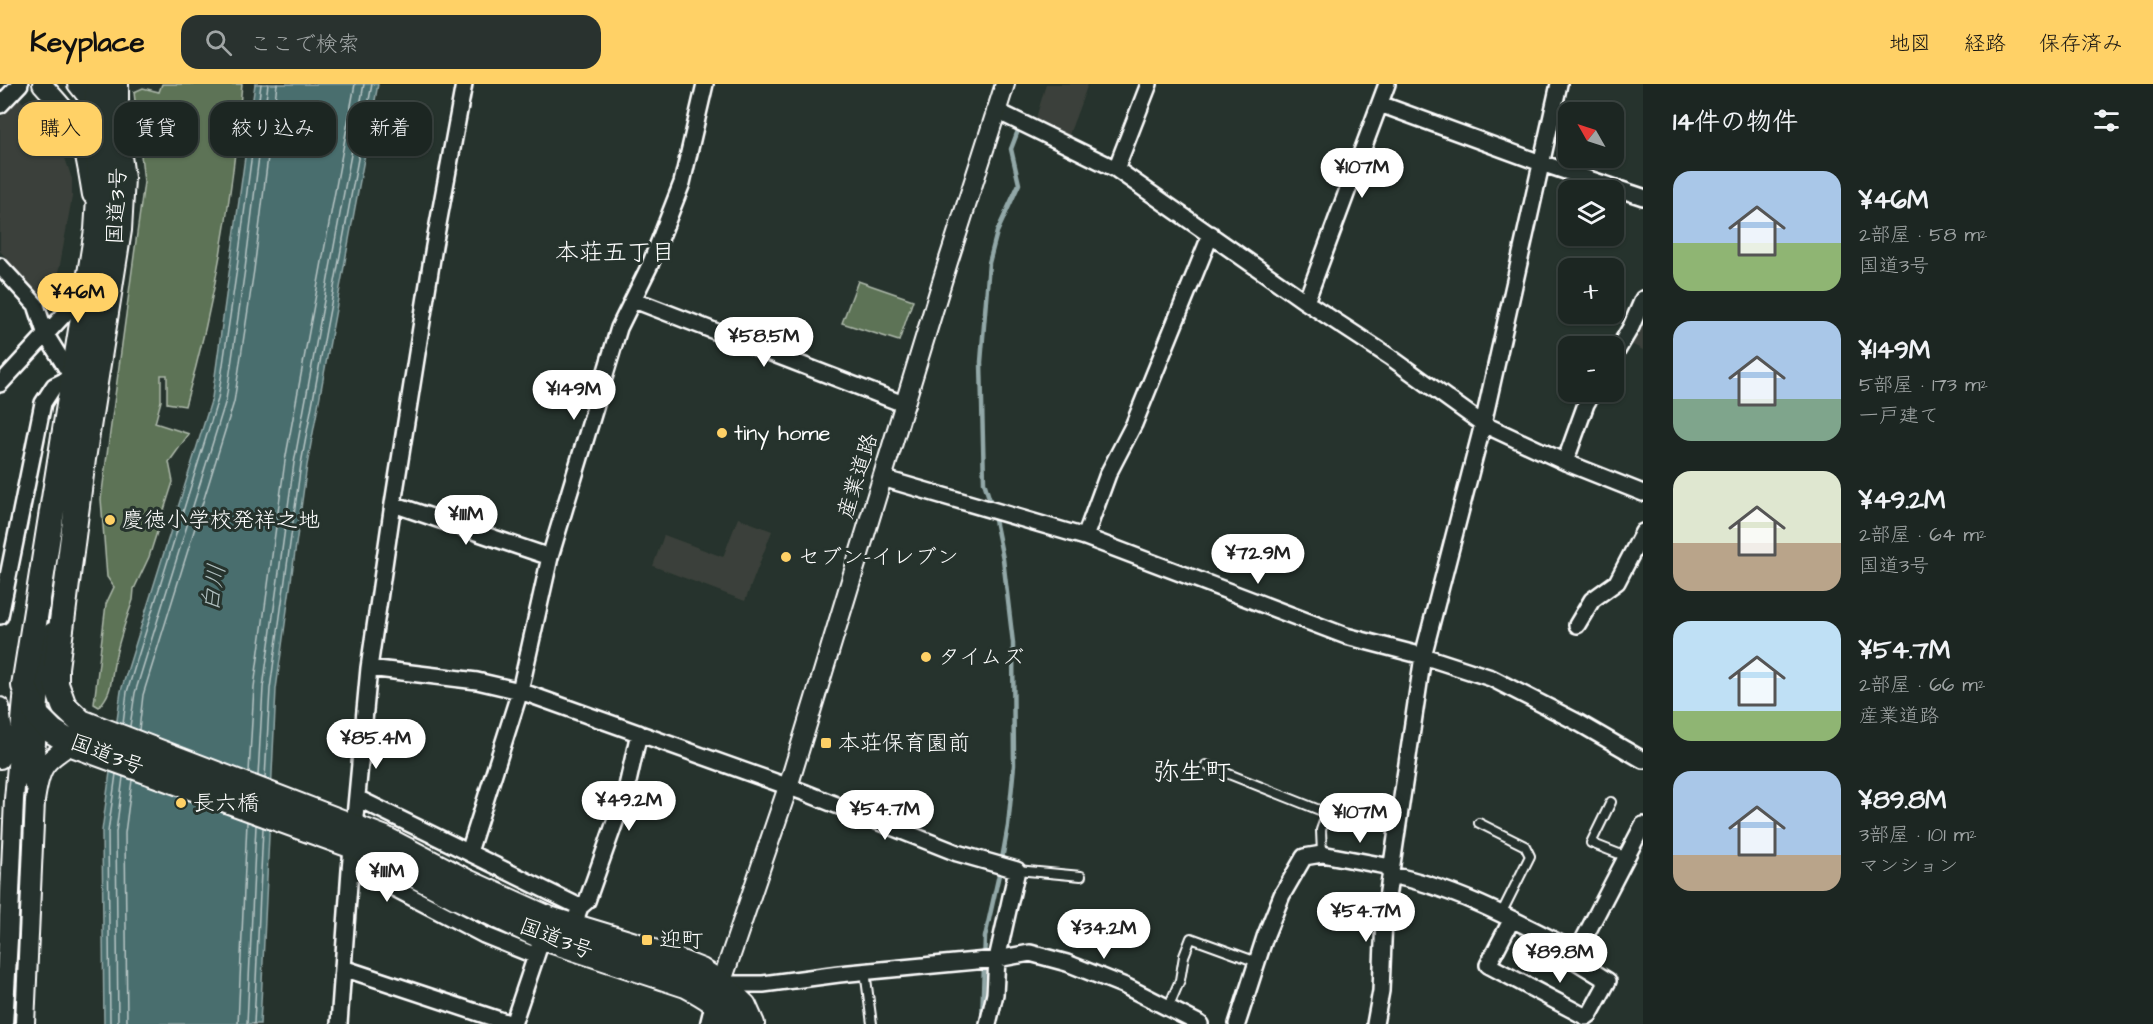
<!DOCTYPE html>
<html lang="ja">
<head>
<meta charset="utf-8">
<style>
	:root { --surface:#1c2622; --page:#29322f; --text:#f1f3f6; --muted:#a0a5a5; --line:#3a4340; --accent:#ffd166 }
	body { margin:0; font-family:"Architects Daughter","Klee One",sans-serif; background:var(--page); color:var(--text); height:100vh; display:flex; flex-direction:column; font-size:22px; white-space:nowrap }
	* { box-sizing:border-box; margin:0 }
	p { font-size:20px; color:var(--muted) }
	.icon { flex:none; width:33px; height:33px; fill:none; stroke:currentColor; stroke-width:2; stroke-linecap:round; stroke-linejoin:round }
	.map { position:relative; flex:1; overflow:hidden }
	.drawer { display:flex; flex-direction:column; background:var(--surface); width:510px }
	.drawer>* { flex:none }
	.guide { position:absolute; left:18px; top:18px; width:570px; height:54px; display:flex; gap:12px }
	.needle { width:39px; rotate:309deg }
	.tools { position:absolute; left:1558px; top:18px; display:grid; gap:12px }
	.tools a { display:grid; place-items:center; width:66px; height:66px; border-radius:12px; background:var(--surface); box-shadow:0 2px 4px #0004,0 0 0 2px var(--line); font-size:30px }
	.price { position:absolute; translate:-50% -51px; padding:0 14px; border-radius:21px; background:#fff; color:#222; font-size:20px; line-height:39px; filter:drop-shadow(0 2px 3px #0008) }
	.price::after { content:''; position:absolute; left:50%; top:36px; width:18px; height:14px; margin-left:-9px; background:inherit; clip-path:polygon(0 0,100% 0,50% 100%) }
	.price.selected { background:var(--accent); color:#111 }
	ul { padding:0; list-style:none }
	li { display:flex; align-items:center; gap:18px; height:150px; padding:0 30px }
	li span { display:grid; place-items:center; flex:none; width:168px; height:120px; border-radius:18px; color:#555 }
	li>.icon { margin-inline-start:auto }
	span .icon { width:72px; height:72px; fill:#fffc; stroke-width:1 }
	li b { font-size:26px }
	h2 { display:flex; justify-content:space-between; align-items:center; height:72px; padding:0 30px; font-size:26px }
	.chip { padding:0 21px; border-radius:18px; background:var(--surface); box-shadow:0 2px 4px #0004,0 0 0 2px var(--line); font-size:21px; line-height:54px }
	.chip.selected { background:var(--accent); color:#111 }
	header { display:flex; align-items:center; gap:36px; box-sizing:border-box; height:84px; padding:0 30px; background:var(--accent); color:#111 }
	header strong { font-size:28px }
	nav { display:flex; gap:33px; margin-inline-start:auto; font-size:21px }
	.search { width:420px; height:54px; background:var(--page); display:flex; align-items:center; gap:15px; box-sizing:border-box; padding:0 21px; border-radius:18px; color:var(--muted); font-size:22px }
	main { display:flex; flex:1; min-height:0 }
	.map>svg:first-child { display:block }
</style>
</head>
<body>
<header>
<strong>Keyplace</strong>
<div class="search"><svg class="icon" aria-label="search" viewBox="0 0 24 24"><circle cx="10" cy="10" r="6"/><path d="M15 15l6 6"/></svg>ここで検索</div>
<nav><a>地図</a><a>経路</a><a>保存済み</a></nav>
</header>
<main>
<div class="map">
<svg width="1643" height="940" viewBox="0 0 1643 940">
	<rect width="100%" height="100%" fill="#26332d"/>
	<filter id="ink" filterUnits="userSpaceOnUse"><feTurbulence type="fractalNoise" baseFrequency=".0167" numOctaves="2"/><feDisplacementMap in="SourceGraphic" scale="12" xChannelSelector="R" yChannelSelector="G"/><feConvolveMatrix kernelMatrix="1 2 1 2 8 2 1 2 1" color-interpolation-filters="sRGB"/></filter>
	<g filter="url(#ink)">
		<path fill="#3b413a" d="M1046 0H1088L1067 56 1034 41Z
			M19 14 48 45 63 68 72 95V113L60 181 52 206 39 211 0 167V34Z
			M1643 232V266L1629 259Z
			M738 434 772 447 745 517 653 482 664 451 723 473Z"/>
		<path fill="#5d7357" stroke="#aeb9ab" stroke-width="1.5" d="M162 0H242C233 109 216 217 185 322L167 319V291H161V317L155 339 189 350 169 378 173 398 149 473 134 505 133 516C126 536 118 558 114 580 110 599 113 607 99 623L94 620 106 520 114 503 107 493 101 415 144 98 134 8 143 4 159 8Z
			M858 197 913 216 899 257 842 239Z"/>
		<path fill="#4a6e6e" stroke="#92a8a8" stroke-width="1.5" d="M255 0H378L307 381 276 605 260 940H104L102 747 121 607 212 314Z"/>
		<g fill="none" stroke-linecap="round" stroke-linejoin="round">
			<path stroke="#b7c5c5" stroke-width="1.5" d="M123 640 127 608 218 315 237 184 261 0
				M130 642 135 609 226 316 245 185 268 0
				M139 646 143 611 234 318 254 186 277 0
				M249 688 254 603 285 377 355 0
				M258 692 263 604 294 379 364 0
				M265 694 270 605 301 380 372 0
				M110 940 108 748 116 690
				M118 940 116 748 123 693
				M127 940 125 749 132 696
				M238 940 247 738
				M247 940 256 741
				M254 940 263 744"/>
			<path stroke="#92a8a8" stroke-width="4.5" d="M992 423 984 398 981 278 989 179 997 148 1019 100 1011 65 1019 44
				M982 937 985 853 1000 786 1008 742 1014 681 1013 559 1003 475 994 431"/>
			<defs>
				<path id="service" d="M1206 681 1327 729 1321 746 1322 770
					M1611 718 1591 759 1627 773
					M1479 739 1525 762 1530 772 1501 830
					M1017 786 1081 792
					M865 887 872 940
					M1168 924 1180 896 1184 872 1191 854 1257 878"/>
				<path id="minor" d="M1380 20 1541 79 1643 113
					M0 21 20 0
					M995 26 1116 85 1306 218 1390 273 1483 340 1565 378 1643 409
					M1116 85 1149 0
					M0 182 36 221 46 251 72 293 54 302 43 319 0 532
					M634 216 906 321
					M1306 218 1387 0
					M1614 272 1631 243 1643 215
					M0 300 86 207
					M1565 378 1586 320 1593 308
					M882 394 1085 453 1346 552 1423 572 1491 594 1579 639 1643 676
					M393 420 550 473
					M1085 453 1108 390 1134 340 1211 150
					M1577 541 1592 516 1617 498 1643 448
					M369 584 477 597 520 607 806 709 957 769 1017 786 997 875 995 910 988 940
					M357 714 580 823 573 842
					M469 768 520 607 550 473 619 244 650 181 682 99 705 0
					M350 786 369 584 393 420 434 162 464 0
					M1390 791C1455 803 1518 838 1577 868L1643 741
					M580 823 587 817 626 707 639 649
					M1512 835 1488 881 1586 933 1590 930 1608 897 1574 876 1577 868
					M343 884 512 940
					M721 900H763L839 890 997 875 1030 869 1067 879 1125 902 1200 940
					M339 940 350 786 373 793 484 851 536 872
					M513 940 539 863
					M1237 940 1265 853 1282 811 1304 773 1322 770 1391 783
					M1375 940 1381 907 1384 834 1423 572 1483 340 1559 0"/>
				<path id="tertiary" d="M42 0C49 8 57 16 64 25 84 49 87 82 92 111
					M77 0 100 29
					M0 623 3 650 0 675
					M33 699 40 604 52 548
					M721 900 788 703 948 178 1005 0
					M3 940 8 855 14 715 24 604
					M25 940 35 717C40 683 43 678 72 660"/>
				<path id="primary" d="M712 940 721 904"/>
				<path id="trunk" d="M99 0 96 24 100 98 97 146 24 602 38 633 52 647 72 660 375 770 457 813 547 855 686 901C703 910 725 922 733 940
					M116 0V51L122 94 119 146 83 375 56 584V600L64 622 81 638 383 754 465 797 549 835 638 862 701 887 721 900 744 922 752 940"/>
			</defs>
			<use href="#service" stroke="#fff" stroke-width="12"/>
			<use href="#minor" stroke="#fff" stroke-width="20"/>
			<use href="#tertiary" stroke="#fff" stroke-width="22"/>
			<use href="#primary" stroke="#fff" stroke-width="27"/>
			<use href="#trunk" stroke="#fff" stroke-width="28"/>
			<use href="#service" stroke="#26332d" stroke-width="8"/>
			<use href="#minor" stroke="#26332d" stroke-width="15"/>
			<use href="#tertiary" stroke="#26332d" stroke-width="18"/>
			<use href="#primary" stroke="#26332d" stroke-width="22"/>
			<use href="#trunk" stroke="#26332d" stroke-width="24"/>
		</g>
	</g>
	<g fill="#ffd166" stroke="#26332d" stroke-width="2">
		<circle cx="722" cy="349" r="6"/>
		<circle cx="110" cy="436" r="6"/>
		<circle cx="786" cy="473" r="6"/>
		<circle cx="926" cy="573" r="6"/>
		<rect x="820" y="653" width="12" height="12" rx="3"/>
		<circle cx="181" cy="719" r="6"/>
		<rect x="641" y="850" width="12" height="12" rx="3"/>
	</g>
	<g text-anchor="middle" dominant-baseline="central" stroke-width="6" stroke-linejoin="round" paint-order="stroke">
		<g font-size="22" fill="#fff" stroke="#26332d">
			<text transform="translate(117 122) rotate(-87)">国道3号</text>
			<text transform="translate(858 392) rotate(-73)">産業道路</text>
			<text transform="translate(107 671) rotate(21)">国道3号</text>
			<text transform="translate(556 855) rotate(21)">国道3号</text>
		</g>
		<g font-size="22" fill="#fff" stroke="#26332d" text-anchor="start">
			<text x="734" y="349">tiny home</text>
			<text x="122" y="436">慶徳小学校発祥之地</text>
			<text x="798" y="473">セブン-イレブン</text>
			<text x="938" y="573">タイムズ</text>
			<text x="838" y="659">本荘保育園前</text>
			<text x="193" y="719">長六橋</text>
			<text x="659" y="856">迎町</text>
		</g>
		<g font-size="24" fill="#fff" stroke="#26332d">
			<text x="615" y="169">本荘五丁目</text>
		</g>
		<g font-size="24" font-style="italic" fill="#aebebe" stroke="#26332d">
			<text transform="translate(214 504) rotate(-81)">白川</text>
		</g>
		<g font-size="26" fill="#fff" stroke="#26332d">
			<text x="1192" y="688">弥生町</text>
		</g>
	</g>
</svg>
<div class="tools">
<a><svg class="needle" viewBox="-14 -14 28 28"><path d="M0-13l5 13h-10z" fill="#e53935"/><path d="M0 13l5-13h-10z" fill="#a0a5a5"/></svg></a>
<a><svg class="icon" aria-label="layers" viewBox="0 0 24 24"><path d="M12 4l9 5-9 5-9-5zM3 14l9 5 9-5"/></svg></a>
<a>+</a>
<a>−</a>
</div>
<b class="price" style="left:1362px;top:115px">¥107M</b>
<b class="price selected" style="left:78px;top:240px">¥46M</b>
<b class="price" style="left:764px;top:284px">¥58.5M</b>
<b class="price" style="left:574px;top:337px">¥149M</b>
<b class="price" style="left:466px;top:462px">¥111M</b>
<b class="price" style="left:1258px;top:501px">¥72.9M</b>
<b class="price" style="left:376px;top:686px">¥85.4M</b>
<b class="price" style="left:629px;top:748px">¥49.2M</b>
<b class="price" style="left:885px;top:757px">¥54.7M</b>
<b class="price" style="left:1360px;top:760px">¥107M</b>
<b class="price" style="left:387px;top:819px">¥111M</b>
<b class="price" style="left:1366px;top:859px">¥54.7M</b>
<b class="price" style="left:1104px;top:876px">¥34.2M</b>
<b class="price" style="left:1560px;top:900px">¥89.8M</b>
<div class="guide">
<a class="chip selected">購入</a>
<a class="chip">賃貸</a>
<a class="chip">絞り込み</a>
<a class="chip">新着</a>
</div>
</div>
<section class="drawer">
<h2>14件の物件<svg class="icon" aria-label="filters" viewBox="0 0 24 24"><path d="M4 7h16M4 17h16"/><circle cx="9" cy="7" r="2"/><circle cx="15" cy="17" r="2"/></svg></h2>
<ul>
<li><span style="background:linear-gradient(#a9c7e8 60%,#8fb573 0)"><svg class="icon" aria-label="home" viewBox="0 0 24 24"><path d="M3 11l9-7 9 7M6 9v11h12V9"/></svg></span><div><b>¥46M</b><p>2部屋 · 58 m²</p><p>国道3号</p></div></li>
<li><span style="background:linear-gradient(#a9c7e8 65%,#7fa58c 0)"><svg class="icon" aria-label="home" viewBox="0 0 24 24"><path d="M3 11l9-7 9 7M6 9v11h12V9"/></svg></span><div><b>¥149M</b><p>5部屋 · 173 m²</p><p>一戸建て</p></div></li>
<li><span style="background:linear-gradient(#dfe7d0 60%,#b9a48a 0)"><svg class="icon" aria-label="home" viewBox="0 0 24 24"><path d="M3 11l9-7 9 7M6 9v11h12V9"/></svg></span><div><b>¥49.2M</b><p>2部屋 · 64 m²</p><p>国道3号</p></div></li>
<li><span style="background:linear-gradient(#bfe0f5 75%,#8fb573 0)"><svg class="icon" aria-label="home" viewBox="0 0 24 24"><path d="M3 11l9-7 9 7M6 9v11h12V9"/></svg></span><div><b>¥54.7M</b><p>2部屋 · 66 m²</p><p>産業道路</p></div></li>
<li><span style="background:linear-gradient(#a9c7e8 70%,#b9a48a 0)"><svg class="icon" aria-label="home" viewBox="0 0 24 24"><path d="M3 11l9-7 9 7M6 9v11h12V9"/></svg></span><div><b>¥89.8M</b><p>3部屋 · 101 m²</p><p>マンション</p></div></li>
</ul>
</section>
</main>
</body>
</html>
